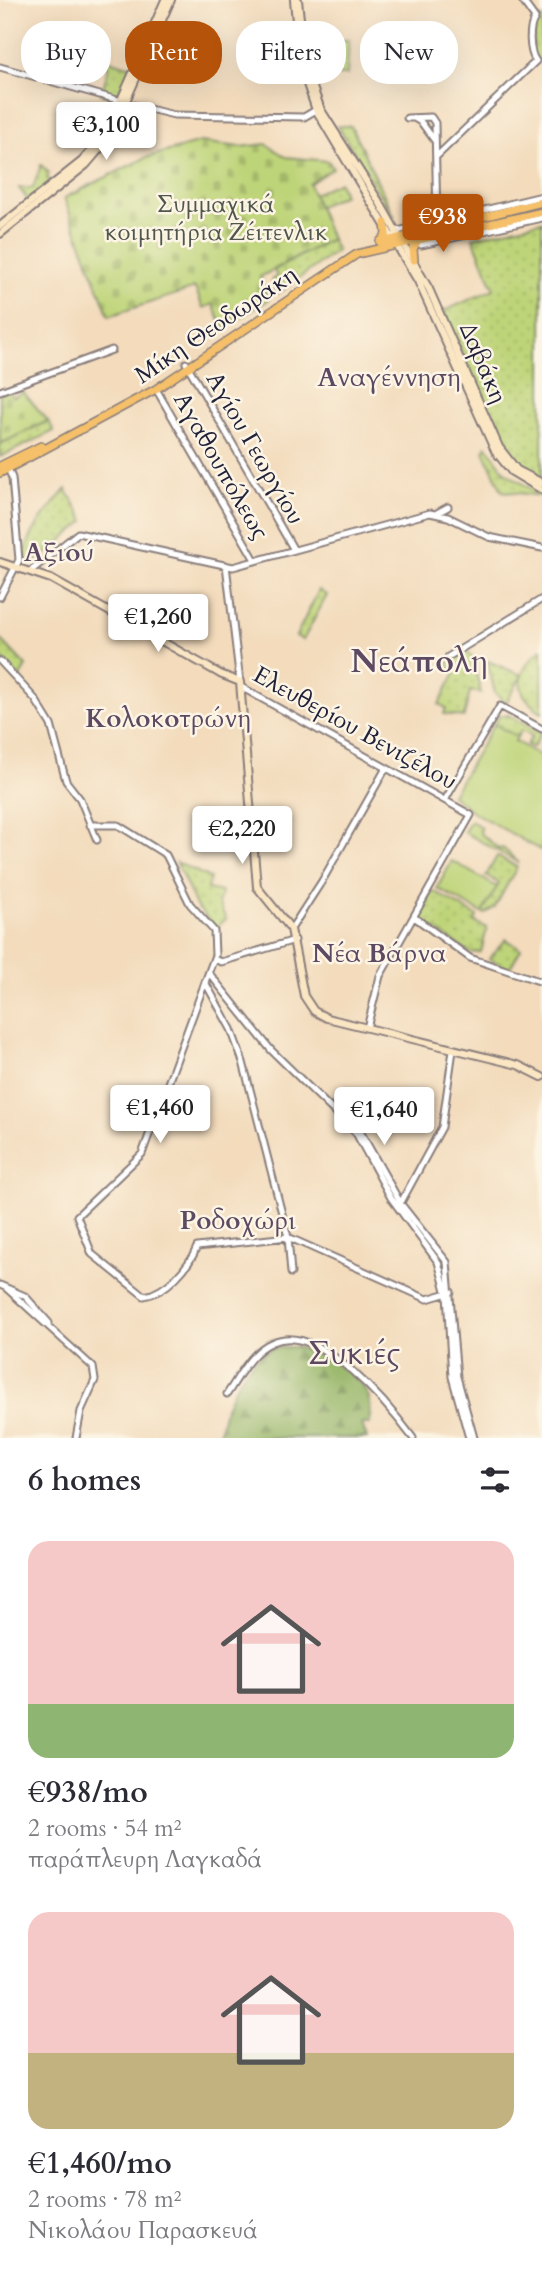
<!DOCTYPE html>
<html lang="en">
<head>
<meta charset="utf-8">
<style>
	:root { --surface:#fff; --page:#f7f7f7; --text:#2b2b33; --muted:#7c7c81; --accent:#b45309 }
	body { margin:0; font-family:Cardo,serif; background:var(--page); color:var(--text); height:100vh; display:flex; flex-direction:column; font-size:26px; white-space:nowrap }
	* { box-sizing:border-box; margin:0 }
	p { font-size:23px; color:var(--muted) }
	.icon { flex:none; width:38px; height:38px; fill:none; stroke:currentColor; stroke-width:2; stroke-linecap:round; stroke-linejoin:round }
	.map { position:relative; height:1438px; overflow:hidden }
	.drawer { display:flex; flex-direction:column; background:var(--surface); flex:1 }
	.drawer>* { flex:none }
	.banner { position:absolute; left:21px; top:21px; width:500px; height:63px; display:flex; gap:14px }
	.price { position:absolute; translate:-50% -60px; padding:0 16px; border-radius:7px; background:#fff; color:#222; font-size:23px; line-height:46px; filter:drop-shadow(0 2px 4px #0008) }
	.price::after { content:''; position:absolute; left:50%; top:42px; width:21px; height:16px; margin-left:-10px; background:inherit; clip-path:polygon(0 0,100% 0,50% 100%) }
	.price.active { background:var(--accent); color:#fff }
	ul { padding:0; list-style:none }
	li { display:grid; align-content:center; gap:14px; height:371px; padding:0 28px }
	li span { display:grid; place-items:center; height:217px; border-radius:21px; color:#555 }
	li>.icon { margin-inline-start:auto }
	span .icon { width:126px; height:126px; fill:#fffc; stroke-width:1 }
	li b { font-size:30px }
	h2 { display:flex; justify-content:space-between; align-items:center; height:84px; padding:0 28px; font-size:30px }
	.pill { padding:0 24px; border-radius:28px; background:var(--surface); box-shadow:0 7px 28px #0002; font-size:24px; line-height:63px }
	.pill.active { background:var(--accent); color:#fff }
	.map>svg:first-child { display:block }
</style>
</head>
<body>
<div class="map">
<svg width="542" height="1438" viewBox="0 0 542 1438">
	<defs>
		<pattern id="green-dots" width="8" height="8" patternUnits="userSpaceOnUse" patternTransform="scale(1.75)"><rect width="8" height="8" fill="#bed478"/><path d="M2 2h.1M6 6h.1" fill="none" stroke="#a3b669" stroke-width="1.8" stroke-linecap="round"/></pattern>
		<pattern id="forest-firs" width="22" height="20" patternUnits="userSpaceOnUse" patternTransform="scale(1.75)"><rect width="22" height="20" fill="#96b668"/><path d="M5 1l3.5 6h-7zM16 11l3.5 6h-7z" fill="#7a9457"/></pattern>
		<pattern id="cemetery-stones" width="16" height="16" patternUnits="userSpaceOnUse" patternTransform="scale(1.75)"><rect width="16" height="16" fill="#bed478"/><path d="M2 7V4a2 2 0 0 1 4 0v3zM10 15v-3a2 2 0 0 1 4 0v3z" fill="#a3b669"/></pattern>
	</defs>
	<rect width="100%" height="100%" fill="#fcf5e5"/>
	<filter id="ink" filterUnits="userSpaceOnUse"><feTurbulence type="fractalNoise" baseFrequency=".0143" numOctaves="2"/><feDisplacementMap in="SourceGraphic" scale="14" xChannelSelector="R" yChannelSelector="G"/><feConvolveMatrix kernelMatrix="1 2 1 2 8 2 1 2 1" color-interpolation-filters="sRGB"/></filter>
	<filter id="wash" filterUnits="userSpaceOnUse"><feTurbulence type="fractalNoise" baseFrequency=".00686" numOctaves="4" result="noise"/><feDisplacementMap in="SourceGraphic" scale="28" xChannelSelector="R" yChannelSelector="G"/><feGaussianBlur stdDeviation="1.57" result="paint"/><feColorMatrix in="noise" values="0 0 0 0 0 0 0 0 0 0 0 0 0 0 0 0 0 1.4 0 .05"/><feComposite in="paint" operator="in"/></filter>
	<g filter="url(#wash)">
		<rect width="100%" height="100%" fill="#f3dbbc"/>
		<path fill="url(#green-dots)" stroke="#707b5a" stroke-width="2" d="M535 18H542V60L536 61 532 55Z
			M106 59 135 68 120 100 101 94 109 67 105 65Z
			M338 126H351L395 218 392 215Z
			M41 165 49 173 47 178 52 182 28 200 19 188H33Z
			M339 182 344 195 318 207 313 194Z
			M542 221V477L518 463 502 442 501 424 485 405 444 311 494 289 473 238Z
			M331 239 337 251 277 294 272 279 277 277 274 270Z
			M48 421 54 431 0 457V444Z
			M487 446 505 472 542 496 502 491 484 451Z
			M66 489 85 521 35 563 24 558C28 531 49 509 66 489Z
			M319 590 327 595 303 640 296 636Z
			M0 638 26 666 19 678 0 656Z
			M542 649V712C512 693 515 671 542 649Z
			M466 650 472 657 481 693 470 691 464 717 444 714 446 708 439 704 455 673 445 665Z
			M487 661 522 675 506 703 495 693Z
			M508 715 541 733 533 747 527 745 532 736 522 730 517 737 494 724 499 716Z
			M471 820 481 828 480 833 499 849 503 848 519 863 464 832Z
			M497 856 517 867 495 907 485 914 482 913 499 883 486 876Z
			M176 862 210 878 207 889 222 892 218 903 226 919 216 928 196 906Z
			M433 891 477 916 475 922 487 928 481 952 470 953 418 918Z
			M506 939 521 949 509 969 489 959Z"/>
		<path fill="url(#forest-firs)" stroke="#5c6c52" stroke-width="2" d="M297 1347C320 1355 353 1369 366 1391 372 1400 370 1414 370 1424H362L367 1438H219C221 1410 242 1362 270 1350 278 1346 288 1347 297 1347Z"/>
		<path fill="url(#cemetery-stones)" stroke="#707b5a" stroke-width="2" d="M200 142 240 147 266 144 286 157 328 161 333 168 309 184 331 239 260 277 268 300 223 328 213 304 203 308 195 288 109 316 64 198 145 158Z
			M7 391 14 397 23 392 48 421 0 444V394Z"/>
		<path fill="#bed478" stroke="#707b5a" stroke-width="2" d="M333 40H349L347 75H333Z
			M494 724 517 737 515 741 542 757V851L473 812 452 795Z
			M452 861 497 887 482 913 437 888Z"/>
	</g>
	<g filter="url(#ink)">
		<g fill="none" stroke-linecap="round" stroke-linejoin="round">
			<defs>
				<path id="tertiary" d="M522 0 535 18
					M535 18C528 28 529 52 536 61
					M0 67 121 101
					M125 103 174 115 304 117 316 110
					M407 118 431 117 435 123
					M414 118 421 122 435 141
					M435 123 437 222
					M437 156 536 61
					M394 239 397 231 542 196
					M417 242 421 245 542 218
					M186 363 294 550
					M156 389 255 560
					M0 391 112 350
					M437 513 448 507
					M226 565 240 682
					M32 570 78 533 233 567 430 513 448 517 489 537 542 548
					M0 597 19 560 12 478 7 466
					M448 657 542 599
					M0 661 35 699 51 725 66 781 80 799 97 840
					M241 687 471 815 380 976 367 1028
					M445 800 500 706 542 729
					M90 825H118L166 855 190 904 214 931 215 955 142 1154 77 1216 92 1254 144 1296C166 1293 189 1267 197 1247L288 1237 427 1299 451 1292
					M414 917 470 958 542 982
					M291 929 322 881 386 768
					M214 959 221 962 295 940
					M209 973 271 1050 356 1133 391 1198 438 1262 447 1294 452 1377 469 1438
					M205 982 231 1029 243 1062 288 1237 291 1273
					M340 1112 361 1133 401 1204 447 1262 457 1377 474 1438
					M399 1206 442 1127 453 1050
					M0 1285 25 1296 49 1323
					M6 1288 93 1367 95 1380 81 1411 76 1438
					M227 1394C240 1375 251 1351 273 1342 319 1321 390 1407 413 1438"/>
				<path id="secondary" d="M294 0 300 64 316 110 418 281 495 451 512 472 542 490
					M298 0 305 65 321 110 380 203 429 289 499 447 517 470 542 483
					M0 226 82 161 106 134 165 0
					M0 234 86 165 110 137 171 0
					M0 562 51 579 222 675
					M220 674 240 682 257 887 291 929 304 996 314 1011 327 1018 518 1065 542 1077"/>
				<path id="trunk" d="M380 242 386 235 385 223
					M383 242 542 202
					M414 260 413 249 417 242
					M0 466 41 446
					M0 473 156 389 357 254 542 212"/>
			</defs>
			<use href="#tertiary" stroke="#8a7e7c" stroke-width="9"/>
			<use href="#secondary" stroke="#8a7e7c" stroke-width="10"/>
			<use href="#trunk" stroke="#8a7e7c" stroke-width="10"/>
			<use href="#tertiary" stroke="#fff" stroke-width="5"/>
			<use href="#secondary" stroke="#fbe6c4" stroke-width="6"/>
			<use href="#trunk" stroke="#f6c06b" stroke-width="7"/>
		</g>
	</g>
	<g text-anchor="middle" dominant-baseline="central" stroke-width="5" stroke-linejoin="round" paint-order="stroke">
		<g font-size="24" fill="#51574d" stroke="#fcf5e5">
			<text x="216" y="204">Συμμαχικά<tspan x="216" dy="28">κοιμητήρια Ζέιτενλικ</tspan></text>
		</g>
		<g font-size="24" fill="#22223b" stroke="#fcf5e5">
			<text transform="translate(216 325) rotate(-34)">Μίκη Θεοδωράκη</text>
			<text transform="translate(483 363) rotate(67)">Δαβάκη</text>
			<text transform="translate(255 448) rotate(60)">Αγίου Γεωργίου</text>
			<text transform="translate(221 466) rotate(60)">Αγαθουπόλεως</text>
			<text transform="translate(355 728) rotate(29)">Ελευθερίου Βενιζέλου</text>
		</g>
		<g font-size="26" font-weight="bold" fill="#5e4962" stroke="#fcf5e5">
			<text x="389" y="377">Αναγέννηση</text>
			<text x="59" y="552">Αξιού</text>
			<text x="168" y="718">Κολοκοτρώνη</text>
			<text x="379" y="953">Νέα Βάρνα</text>
			<text x="238" y="1220">Ροδοχώρι</text>
		</g>
		<g font-size="32" font-weight="bold" fill="#5e4962" stroke="#fcf5e5">
			<text x="419" y="662">Νεάπολη</text>
			<text x="354" y="1354">Συκιές</text>
		</g>
	</g>
</svg>
<b class="price" style="left:106px;top:162px">€3,100</b>
<b class="price active" style="left:443px;top:254px">€938</b>
<b class="price" style="left:158px;top:654px">€1,260</b>
<b class="price" style="left:242px;top:866px">€2,220</b>
<b class="price" style="left:160px;top:1145px">€1,460</b>
<b class="price" style="left:384px;top:1147px">€1,640</b>
<div class="banner">
<a class="pill">Buy</a>
<a class="pill active">Rent</a>
<a class="pill">Filters</a>
<a class="pill">New</a>
</div>
</div>
<section class="drawer">
<h2>6 homes<svg class="icon" aria-label="filters" viewBox="0 0 24 24"><path d="M4 7h16M4 17h16"/><circle cx="9" cy="7" r="2"/><circle cx="15" cy="17" r="2"/></svg></h2>
<ul>
<li><span style="background:linear-gradient(#f6c9c9 75%,#8fb573 0)"><svg class="icon" aria-label="home" viewBox="0 0 24 24"><path d="M3 11l9-7 9 7M6 9v11h12V9"/></svg></span><div><b>€938/mo</b><p>2 rooms · 54 m²</p><p>παράπλευρη Λαγκαδά</p></div></li>
<li><span style="background:linear-gradient(#f6c9c9 65%,#c2b280 0)"><svg class="icon" aria-label="home" viewBox="0 0 24 24"><path d="M3 11l9-7 9 7M6 9v11h12V9"/></svg></span><div><b>€1,460/mo</b><p>2 rooms · 78 m²</p><p>Νικολάου Παρασκευά</p></div></li>
</ul>
</section>
</body>
</html>
